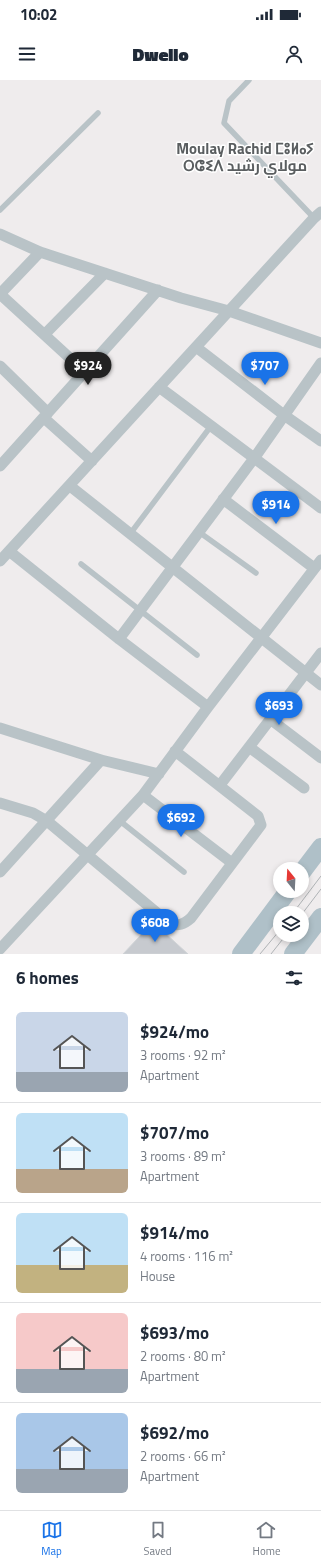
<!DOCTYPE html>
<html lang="en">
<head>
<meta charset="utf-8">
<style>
	:root { --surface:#fff; --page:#f2f2f3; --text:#1f2937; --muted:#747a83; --line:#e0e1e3; --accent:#1a73e8 }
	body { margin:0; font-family:"Titillium Web",Cairo,"Noto Sans Tifinagh",sans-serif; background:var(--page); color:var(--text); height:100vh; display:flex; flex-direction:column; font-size:15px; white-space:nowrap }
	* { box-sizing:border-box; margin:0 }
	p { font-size:13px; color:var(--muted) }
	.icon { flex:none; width:22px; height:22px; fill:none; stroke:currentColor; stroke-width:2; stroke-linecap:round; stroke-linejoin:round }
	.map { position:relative; height:874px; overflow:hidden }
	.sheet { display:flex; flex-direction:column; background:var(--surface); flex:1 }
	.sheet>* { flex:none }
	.needle { width:26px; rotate:342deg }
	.controls { position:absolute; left:273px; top:782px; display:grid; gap:8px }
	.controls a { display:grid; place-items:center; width:36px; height:36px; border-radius:50%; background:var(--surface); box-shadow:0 2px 6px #0003; font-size:20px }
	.price { position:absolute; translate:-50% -34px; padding:0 9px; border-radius:14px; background:var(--accent); color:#fff; font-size:13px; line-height:26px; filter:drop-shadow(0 1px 2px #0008) }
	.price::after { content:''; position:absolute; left:50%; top:24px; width:12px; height:9px; margin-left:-6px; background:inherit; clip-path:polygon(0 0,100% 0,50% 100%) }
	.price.active { background:#222; color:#fff }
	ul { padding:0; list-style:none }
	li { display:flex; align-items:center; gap:12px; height:100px; padding:0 16px }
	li+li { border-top:1px solid var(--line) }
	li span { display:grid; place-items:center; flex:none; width:112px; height:80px; border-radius:6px; color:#555 }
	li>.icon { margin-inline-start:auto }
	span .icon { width:48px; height:48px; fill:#fffc; stroke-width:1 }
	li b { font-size:17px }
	h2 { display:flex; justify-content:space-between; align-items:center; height:48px; padding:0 16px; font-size:17px }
	.status { display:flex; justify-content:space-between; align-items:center; height:28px; padding:0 20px; background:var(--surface); direction:ltr }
	.status svg { height:11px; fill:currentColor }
	header { display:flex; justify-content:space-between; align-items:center; height:52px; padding:0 16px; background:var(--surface); font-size:18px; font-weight:800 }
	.dock { display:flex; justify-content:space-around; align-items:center; height:56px; border-top:1px solid var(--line); background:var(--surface); font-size:11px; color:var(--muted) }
	.dock a { display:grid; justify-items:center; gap:2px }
	.dock .active { color:var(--accent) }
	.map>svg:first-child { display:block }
</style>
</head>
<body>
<div class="status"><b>10:02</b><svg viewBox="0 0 49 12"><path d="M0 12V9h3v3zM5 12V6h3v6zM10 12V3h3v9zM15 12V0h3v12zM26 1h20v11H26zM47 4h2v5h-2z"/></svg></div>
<header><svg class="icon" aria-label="menu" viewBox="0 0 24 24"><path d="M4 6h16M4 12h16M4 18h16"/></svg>Dwello<svg class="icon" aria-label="person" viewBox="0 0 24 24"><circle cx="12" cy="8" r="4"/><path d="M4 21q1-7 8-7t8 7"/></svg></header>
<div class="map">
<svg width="321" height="874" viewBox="0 0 321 874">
	<rect width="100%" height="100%" fill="#efeced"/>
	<path fill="#c7cacf" stroke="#d1d4d7" d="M153 842 188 874H123Z"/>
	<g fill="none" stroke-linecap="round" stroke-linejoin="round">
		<path stroke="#b9c3c7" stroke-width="5.5" d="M249 0 229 21 224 43 314 138
			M0 130 98 33
			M199 452 256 493
			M130 454 211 346
			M81 484 197 575
			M120 741 184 792"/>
		<path stroke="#b9c3c7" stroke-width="11" d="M0 154 40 172 181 218 229 231 321 263
			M0 214 85 292
			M0 214 40 172
			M45 254 105 193
			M196 267 284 335 321 361
			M0 286 48 333
			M159 307 321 428
			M44 338 92 381
			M0 386 158 210
			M70 406 321 605
			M223 419 314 488
			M9 471 119 559 208 627
			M0 481 314 138 321 132
			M119 559 255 377 321 283
			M270 639 321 678
			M0 648 101 680 159 694
			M249 667 304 708
			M220 705 321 573
			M143 715 232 783
			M0 723 33 733 47 741 169 843C178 847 184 844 191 838L261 745 258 736 175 671
			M0 792 101 680
			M0 869 143 715 208 627 321 480"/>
		<path stroke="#afc0c8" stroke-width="18" d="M302 792 321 767
			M241 874 288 811
			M293 874 321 837"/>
		<path stroke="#afb3b6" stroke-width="1" d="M293 833 321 796
			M302 834 321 809
			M260 874 280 850
			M271 874 286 855"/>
	</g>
	<g text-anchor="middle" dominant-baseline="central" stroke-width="3" stroke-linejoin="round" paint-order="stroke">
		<g font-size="15" font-weight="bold" fill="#5a5e60" stroke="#fff">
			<text x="245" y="68">Moulay Rachid ⵎⵓⵍⴰⵢ<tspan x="245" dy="17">ⵔⵛⵉⴷ مولاي رشيد</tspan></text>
		</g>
	</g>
</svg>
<div class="controls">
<a><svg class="needle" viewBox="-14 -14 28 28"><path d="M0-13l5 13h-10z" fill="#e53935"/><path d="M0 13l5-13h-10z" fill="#747a83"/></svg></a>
<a><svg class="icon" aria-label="layers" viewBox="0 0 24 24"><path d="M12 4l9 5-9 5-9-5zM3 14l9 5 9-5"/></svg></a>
</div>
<b class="price active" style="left:88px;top:306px">$924</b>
<b class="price" style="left:265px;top:306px">$707</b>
<b class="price" style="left:276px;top:445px">$914</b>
<b class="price" style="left:279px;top:646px">$693</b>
<b class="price" style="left:181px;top:758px">$692</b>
<b class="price" style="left:155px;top:863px">$608</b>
</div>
<section class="sheet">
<h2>6 homes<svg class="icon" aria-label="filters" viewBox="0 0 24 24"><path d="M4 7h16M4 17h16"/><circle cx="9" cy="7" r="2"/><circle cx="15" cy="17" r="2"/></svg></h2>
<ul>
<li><span style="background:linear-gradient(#c9d6e8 75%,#9aa5b1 0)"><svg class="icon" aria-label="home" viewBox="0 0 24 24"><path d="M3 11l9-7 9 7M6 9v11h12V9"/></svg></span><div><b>$924/mo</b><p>3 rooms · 92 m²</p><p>Apartment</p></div></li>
<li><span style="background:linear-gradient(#bfe0f5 70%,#b9a48a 0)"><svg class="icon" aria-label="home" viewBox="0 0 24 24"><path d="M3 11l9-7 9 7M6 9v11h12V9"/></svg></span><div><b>$707/mo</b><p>3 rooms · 89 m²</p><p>Apartment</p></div></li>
<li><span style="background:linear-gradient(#bfe0f5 65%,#c2b280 0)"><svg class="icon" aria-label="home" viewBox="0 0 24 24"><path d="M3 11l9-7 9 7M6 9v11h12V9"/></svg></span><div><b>$914/mo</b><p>4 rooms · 116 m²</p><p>House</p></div></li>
<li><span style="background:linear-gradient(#f6c9c9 70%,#9aa5b1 0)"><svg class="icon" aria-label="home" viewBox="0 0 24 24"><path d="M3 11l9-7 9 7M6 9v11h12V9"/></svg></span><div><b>$693/mo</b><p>2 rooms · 80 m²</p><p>Apartment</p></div></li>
<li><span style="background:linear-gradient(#a9c7e8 70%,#9aa5b1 0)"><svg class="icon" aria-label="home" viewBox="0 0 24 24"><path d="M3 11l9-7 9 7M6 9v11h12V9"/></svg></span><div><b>$692/mo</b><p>2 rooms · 66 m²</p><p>Apartment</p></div></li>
</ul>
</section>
<nav class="dock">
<a class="active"><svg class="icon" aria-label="map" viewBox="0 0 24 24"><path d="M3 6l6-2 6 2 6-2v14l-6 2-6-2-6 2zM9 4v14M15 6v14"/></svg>Map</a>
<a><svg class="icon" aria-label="saved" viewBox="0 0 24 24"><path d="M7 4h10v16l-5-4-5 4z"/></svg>Saved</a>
<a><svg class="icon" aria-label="home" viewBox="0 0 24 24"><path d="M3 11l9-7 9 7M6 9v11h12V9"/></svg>Home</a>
</nav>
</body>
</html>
